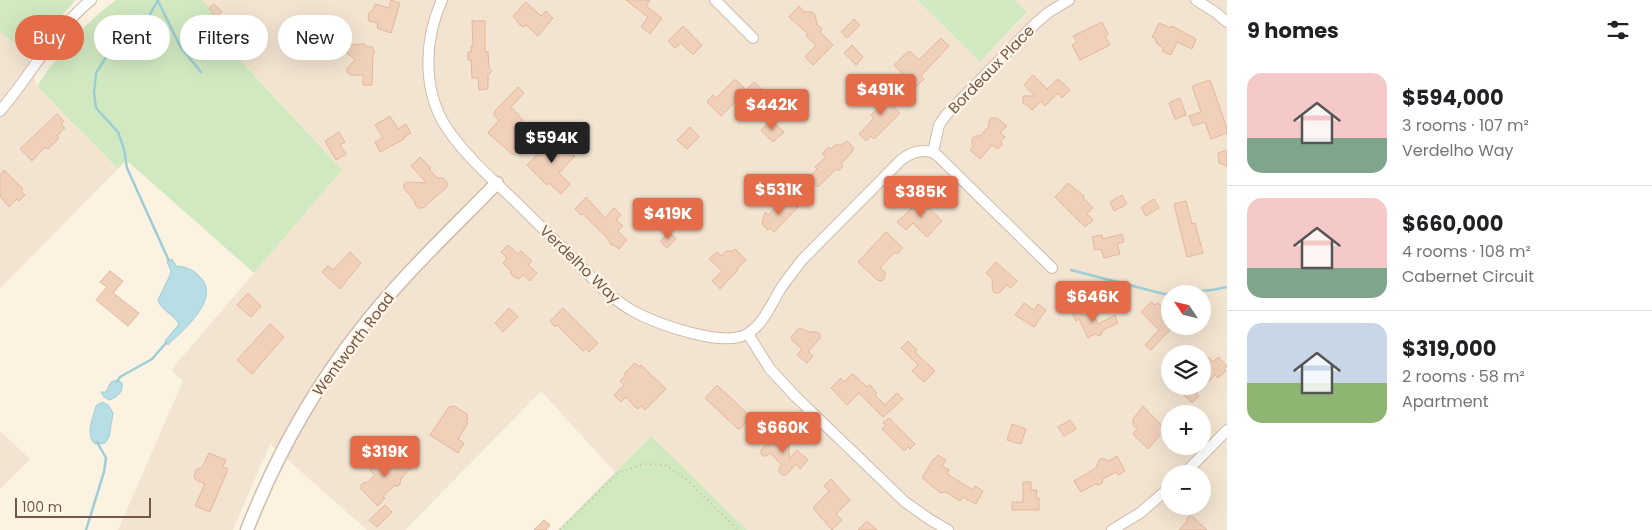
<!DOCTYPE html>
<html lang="en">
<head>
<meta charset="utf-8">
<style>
	:root { --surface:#fff; --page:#f2f2f2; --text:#202124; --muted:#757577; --line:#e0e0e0; --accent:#e46c49 }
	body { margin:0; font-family:Poppins,sans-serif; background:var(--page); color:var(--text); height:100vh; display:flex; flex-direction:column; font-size:19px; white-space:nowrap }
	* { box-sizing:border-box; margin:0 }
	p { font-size:16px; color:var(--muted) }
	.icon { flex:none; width:28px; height:28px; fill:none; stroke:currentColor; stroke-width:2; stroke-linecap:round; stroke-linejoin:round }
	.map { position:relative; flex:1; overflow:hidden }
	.sheet { display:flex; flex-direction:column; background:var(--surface); width:425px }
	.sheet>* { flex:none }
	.guide { position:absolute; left:15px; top:15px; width:475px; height:45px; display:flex; gap:10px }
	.needle { width:32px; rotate:305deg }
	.fabs { position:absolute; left:1161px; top:285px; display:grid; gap:10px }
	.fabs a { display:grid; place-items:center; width:50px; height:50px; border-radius:50%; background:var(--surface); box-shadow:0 5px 20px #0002; font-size:25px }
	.scale { position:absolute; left:15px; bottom:12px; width:136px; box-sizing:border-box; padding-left:5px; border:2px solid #735849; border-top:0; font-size:14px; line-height:18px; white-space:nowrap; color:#735849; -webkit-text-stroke:4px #fff6e8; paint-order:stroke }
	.price { position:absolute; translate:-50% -42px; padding:0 11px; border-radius:5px; background:var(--accent); color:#fff; font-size:16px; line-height:32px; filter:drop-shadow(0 1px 2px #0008) }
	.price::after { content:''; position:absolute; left:50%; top:30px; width:15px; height:11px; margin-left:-8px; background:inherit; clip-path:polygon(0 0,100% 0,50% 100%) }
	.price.active { background:#222; color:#fff }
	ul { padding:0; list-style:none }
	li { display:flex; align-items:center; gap:15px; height:125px; padding:0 20px }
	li+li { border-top:1px solid var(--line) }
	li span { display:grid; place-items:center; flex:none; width:140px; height:100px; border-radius:15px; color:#555 }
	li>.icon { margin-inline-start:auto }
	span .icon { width:60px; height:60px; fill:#fffc; stroke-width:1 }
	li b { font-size:21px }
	h2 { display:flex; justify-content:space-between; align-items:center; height:60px; padding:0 20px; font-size:21px }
	.chip { padding:0 18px; border-radius:22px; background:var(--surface); box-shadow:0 5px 20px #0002; font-size:18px; line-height:45px }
	.chip.active { background:var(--accent); color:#fff }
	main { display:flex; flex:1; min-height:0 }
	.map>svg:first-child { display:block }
</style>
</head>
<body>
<main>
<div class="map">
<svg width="1227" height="530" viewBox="0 0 1227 530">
	<rect width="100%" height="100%" fill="#fcf2e2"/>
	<path fill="#f3e4d1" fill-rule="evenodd" d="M202 0H917L980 62 1027 13 1014 0H1227V530H747L651 436 615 472 541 391 405 530H367L270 444 233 530H118L183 381 171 370 342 170 206 22 214 15ZM1170 294H1202V326H1170ZM1170 354H1202V386H1170ZM1170 414H1202V446H1170ZM1170 474H1202V506H1170Z
		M0 32 27 53 37 86 118 169 0 288Z
		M0 431 30 459 0 489Z"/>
	<path fill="#d1e9c1" d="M0 0H76L27 53 0 32Z
		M116 0H202L215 15 206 23 342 170 254 273 126 160 118 169 37 86C58 54 85 22 116 0Z
		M917 0H1014L1027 12 980 62Z
		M651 436 747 530H558Z"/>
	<path fill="#b7dee5" stroke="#9ecdd6" d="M172 259 176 266C186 267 193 269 200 277 222 299 182 331 168 345L165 341 179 324C174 314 161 311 158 300L170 275 171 271 167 262Z
		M117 380 122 383C123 393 118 396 110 400L104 397 101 392H106L111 382Z
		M102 402 108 405 113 413 109 437 105 443 95 444C85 435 93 418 96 406Z"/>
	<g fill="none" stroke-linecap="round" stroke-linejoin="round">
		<path stroke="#9ecdd6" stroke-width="2.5" d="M158 0 149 16 108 54 96 73 94 93 96 108 118 132 124 149 127 168 169 261
			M158 1 181 48 201 72
			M1071 270 1164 294 1212 290 1227 287
			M117 382 120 377 152 359 166 343
			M86 530 104 472 106 458 97 442"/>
	</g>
	<path fill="#f1d0ba" stroke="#e3b79b" d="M391 0 400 3 391 33 377 28 378 23 369 21 368 18 369 13 373 10 375 4 389 8Z
		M626 0H650L646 6 662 18 650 34 641 27 648 17Z
		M526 2 541 16 546 11 553 18 538 36 526 25 524 27 520 25 513 16Z
		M214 4 222 12 216 17 209 8Z
		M799 6 804 12H812L815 15 817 24 822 29 820 32 833 45 813 65 805 57 816 45 807 37V33L789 17Z
		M854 19 860 25 847 38 841 32Z
		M472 21H485V52H488L489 68 492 71 488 75V89L479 90 478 78H472L471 60H468V52H471V46H473Z
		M1102 22 1108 34 1105 36 1110 45 1080 60 1072 45 1077 42 1073 36Z
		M1159 23 1171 28 1172 26 1196 39 1192 49 1177 42 1171 55 1162 51 1164 48 1157 44 1155 38 1152 37Z
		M683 26 702 45 693 55 681 43 675 48 668 41Z
		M941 38 949 46 921 76 924 79 916 87 894 65 907 52H911L919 60Z
		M361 44H365L367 47H373V50L375 53 373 55 372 85H363V75H350L347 72V68L355 60 347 53V48L350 45Z
		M852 45 863 57 856 65 844 53Z
		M1033 75 1047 89 1058 79 1070 90 1062 98 1058 93 1045 106 1041 101 1032 110 1026 104H1023V96H1035L1024 85Z
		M734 80H736L746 90 754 82 763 90 749 104 741 96 721 116 707 102 713 95 716 98Z
		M1210 80 1227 128V133L1211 139 1205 122 1193 126 1189 116 1201 112 1192 86Z
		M890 83 897 90 887 100 900 113 874 139 871 136 866 141 859 134 874 118 871 115 886 101 879 94Z
		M518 87 524 93 511 107 523 120 515 128 518 132 515 136 523 144 513 155 488 133 499 120 494 115 495 111Z
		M1180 98 1186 115 1175 119 1169 103Z
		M57 114 64 121 61 124 65 128 57 136 59 138 48 149 45 147 32 161 20 149Z
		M390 116 398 129 406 124 411 133 403 138 404 139 380 152 375 142 383 138 375 125Z
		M991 118H997L1007 126 1000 133 1005 137 1001 141 1002 145 999 148H996L992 145 980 159 970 150 973 147 972 139 975 136H980L989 126V121Z
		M771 120 784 132 773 142 761 130Z
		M690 127 699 137 687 149 677 140Z
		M339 132 345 142 340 145 346 154 336 160 325 141Z
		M555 136 575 156 559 173 570 184 561 194 549 183 547 185 527 165Z
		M847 141 854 148 852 150 853 151 841 164 843 166 838 171 836 169 818 187 810 179 813 177 811 175 817 169 815 167 826 157 822 154 828 147 831 149 835 145H841Z
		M1227 150V166L1219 163 1218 153Z
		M420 157 431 168 429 169 437 178H443L447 182V187L423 208H419L415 205V202L404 188V184L407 182 427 183 411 166Z
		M4 170 23 189 21 191 25 195 19 201 17 199 9 207 0 196V175Z
		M1068 183 1084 196 1083 198 1093 208 1087 214 1093 220 1085 227 1055 197Z
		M1122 195 1127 204 1114 211 1110 202Z
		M586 197 605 218 614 208 621 215 616 220 623 226 618 231 627 240 619 249 614 245H611L608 239 583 214 581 215 575 209Z
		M1154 199 1159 208 1146 216 1141 207Z
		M791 200 798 207 774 232 770 228 768 230 762 224 765 212 768 215 777 206 781 210Z
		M915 200H921L942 221 927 237 913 223 906 230 897 222 912 208 911 204Z
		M1186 201 1192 224 1195 223 1203 253 1187 257 1174 204Z
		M663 207 670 213 662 220 656 214Z
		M669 232 676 239 667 248 660 241Z
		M886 232 903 248 897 254 895 252 880 268 885 272V277L882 281 877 280 858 262Z
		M1122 234 1124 242 1117 244 1120 254 1104 258 1101 249 1095 250 1092 237 1102 235 1103 239Z
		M508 245 518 254 521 251 532 261 528 265 537 273 530 281 523 275 519 279 514 277 511 274V271L503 263 507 258 501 252Z
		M735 249 746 260 737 269 738 270 720 289 712 281 722 271 709 259 717 252 721 256 726 251H733Z
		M350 252 361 263 340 289 322 272 328 266 333 270Z
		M996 262 1017 281 1011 288 1007 285 999 293H995L993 291 992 281 993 280 986 273Z
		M110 271 123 281 113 293 139 313 128 326 96 300 107 287 100 282Z
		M248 293 261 306 251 317 237 305Z
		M1120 295 1124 302 1111 309 1107 302Z
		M1151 302 1155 305 1158 303 1170 315V330L1151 350 1145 345 1159 330 1141 312Z
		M1024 303 1034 310 1038 304 1046 310 1034 327 1015 315Z
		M1079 307 1083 316 1092 312 1098 324 1115 315 1118 323 1103 330 1101 335 1099 336 1095 334 1088 338 1079 319 1076 321 1071 311Z
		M509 308 518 317 503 332 495 323Z
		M563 308 598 343 589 352 586 348 583 351 557 325 555 327 550 321Z
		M270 324 284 337 252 374 237 360Z
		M798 329H802L809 332H816L820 334V338L808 352 813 356 807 363 797 355 802 349 792 340 791 337Z
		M908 341 917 350 915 352 935 371 924 382 912 371 918 365 901 348Z
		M1202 357H1208L1213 362 1218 357 1227 366 1224 369 1226 371 1218 378 1215 375 1196 394 1199 396 1192 403 1175 386H1202Z
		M635 363 639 367 641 365 666 389 645 410 641 406 638 409 635 407 626 397 621 402 614 395 624 385 620 381 626 375 624 374Z
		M852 374 854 375 867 387 870 385 877 393 875 395 885 405 897 393 903 399 883 417 859 393 847 405 831 388 841 378 844 382Z
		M717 385 751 417 740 429H738L705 398Z
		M454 406 467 414 468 419 466 422 468 423 458 439 464 443 458 453 430 435 449 407Z
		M1143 406 1165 429 1148 449 1133 434 1137 429 1133 425V419Z
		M889 418 915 444 910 449 908 447 904 451 882 429 886 425 883 423Z
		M1070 420 1076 429 1064 436 1058 427Z
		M1012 424 1026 429 1021 444 1007 440Z
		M777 433 789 443V459L797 450 808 460 800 469 796 464 786 475H782L779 472V468L782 465 770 453 767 456H763L761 454V450Z
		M209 453 226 460 223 467 228 469 210 512 195 506 205 484 196 480 194 476 196 470 201 468 204 464Z
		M393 453H397L411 468 401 479 400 484 398 486H394L383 496 385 498 378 506 361 489V485L363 483 368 482 375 475 370 470 371 466 374 463H378L383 467 390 459V456Z
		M938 455 946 460 942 466 949 470 947 474 973 490 975 486 983 491 976 504 963 497 960 501 946 492 941 493 922 478 934 458 935 459Z
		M1117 456 1125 471 1118 475 1116 472 1103 479 1102 483 1099 485 1095 484 1081 492 1074 481 1096 468 1099 460 1102 458 1109 461Z
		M831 479 850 500 836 514 842 520 832 530 813 508 829 491 824 486Z
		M1023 482H1031V490H1037L1036 498H1039V510H1012V502H1023Z
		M385 505 392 512 377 527 369 520Z
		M1189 516H1192L1207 530H1179L1187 521V518Z
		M544 520 550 525 546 530H534Z
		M867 521 877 530H858Z"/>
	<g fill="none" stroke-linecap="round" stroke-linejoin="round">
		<defs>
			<path id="minor" d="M442 0C423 42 422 96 451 134 469 159 494 181 516 202 546 232 576 261 605 291 614 298 623 306 633 311 657 324 723 348 747 334 763 325 772 303 781 288 788 278 795 269 802 260L901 160C911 152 926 147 937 155L1052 268
				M715 0 753 38
				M1196 0 1215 12 1227 22
				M0 111C32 74 53 31 91 0
				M933 152 939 125 946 115 1036 23 1049 12 1069 0
				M748 334 770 369 796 397 905 502 929 519 948 530
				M1184 474 1227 430
				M1112 530 1140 513 1170 487"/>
			<path id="tertiary" d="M247 530C275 458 312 391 360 330 401 277 450 231 497 183"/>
		</defs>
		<use href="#minor" stroke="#cfbcac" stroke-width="12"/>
		<use href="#tertiary" stroke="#cfbcac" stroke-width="15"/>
		<path stroke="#d5b39e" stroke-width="2" stroke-dasharray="1 4" stroke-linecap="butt" d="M560 530 618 473 644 464 665 465 686 479 738 530"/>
		<use href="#minor" stroke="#fff" stroke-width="10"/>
		<use href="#tertiary" stroke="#fff" stroke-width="12"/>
	</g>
	<g text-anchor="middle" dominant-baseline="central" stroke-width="4.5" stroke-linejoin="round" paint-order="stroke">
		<g font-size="15" fill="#735849" stroke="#fff6e8">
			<text transform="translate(991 69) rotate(-46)">Bordeaux Place</text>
			<text transform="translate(580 264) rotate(44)">Verdelho Way</text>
			<text transform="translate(353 344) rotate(-53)">Wentworth Road</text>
		</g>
	</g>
</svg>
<div class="fabs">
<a><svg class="needle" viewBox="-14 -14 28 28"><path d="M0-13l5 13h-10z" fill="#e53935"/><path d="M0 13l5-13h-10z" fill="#757577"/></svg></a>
<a><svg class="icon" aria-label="layers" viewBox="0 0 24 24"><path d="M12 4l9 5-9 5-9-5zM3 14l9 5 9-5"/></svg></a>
<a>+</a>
<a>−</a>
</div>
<div class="scale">100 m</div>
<b class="price" style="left:881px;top:116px">$491K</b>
<b class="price" style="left:772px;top:131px">$442K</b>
<b class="price active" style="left:552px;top:164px">$594K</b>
<b class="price" style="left:779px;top:216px">$531K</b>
<b class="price" style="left:921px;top:218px">$385K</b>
<b class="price" style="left:668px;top:240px">$419K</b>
<b class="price" style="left:1093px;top:323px">$646K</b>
<b class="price" style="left:783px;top:454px">$660K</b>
<b class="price" style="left:385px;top:478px">$319K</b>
<div class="guide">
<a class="chip active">Buy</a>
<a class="chip">Rent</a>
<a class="chip">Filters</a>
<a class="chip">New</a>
</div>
</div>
<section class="sheet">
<h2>9 homes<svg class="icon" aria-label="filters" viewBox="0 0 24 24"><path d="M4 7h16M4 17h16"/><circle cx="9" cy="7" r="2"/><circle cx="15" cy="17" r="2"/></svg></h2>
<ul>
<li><span style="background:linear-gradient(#f6c9c9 65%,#7fa58c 0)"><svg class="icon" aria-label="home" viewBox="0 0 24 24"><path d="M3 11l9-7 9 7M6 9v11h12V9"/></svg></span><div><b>$594,000</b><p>3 rooms · 107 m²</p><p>Verdelho Way</p></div></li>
<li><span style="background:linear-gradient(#f6c9c9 70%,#7fa58c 0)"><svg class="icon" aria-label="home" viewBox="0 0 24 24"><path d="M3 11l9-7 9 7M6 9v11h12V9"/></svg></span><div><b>$660,000</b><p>4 rooms · 108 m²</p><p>Cabernet Circuit</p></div></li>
<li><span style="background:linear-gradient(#c9d6e8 60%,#8fb573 0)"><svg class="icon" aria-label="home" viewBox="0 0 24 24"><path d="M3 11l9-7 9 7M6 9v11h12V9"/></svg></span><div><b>$319,000</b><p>2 rooms · 58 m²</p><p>Apartment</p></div></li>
</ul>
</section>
</main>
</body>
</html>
